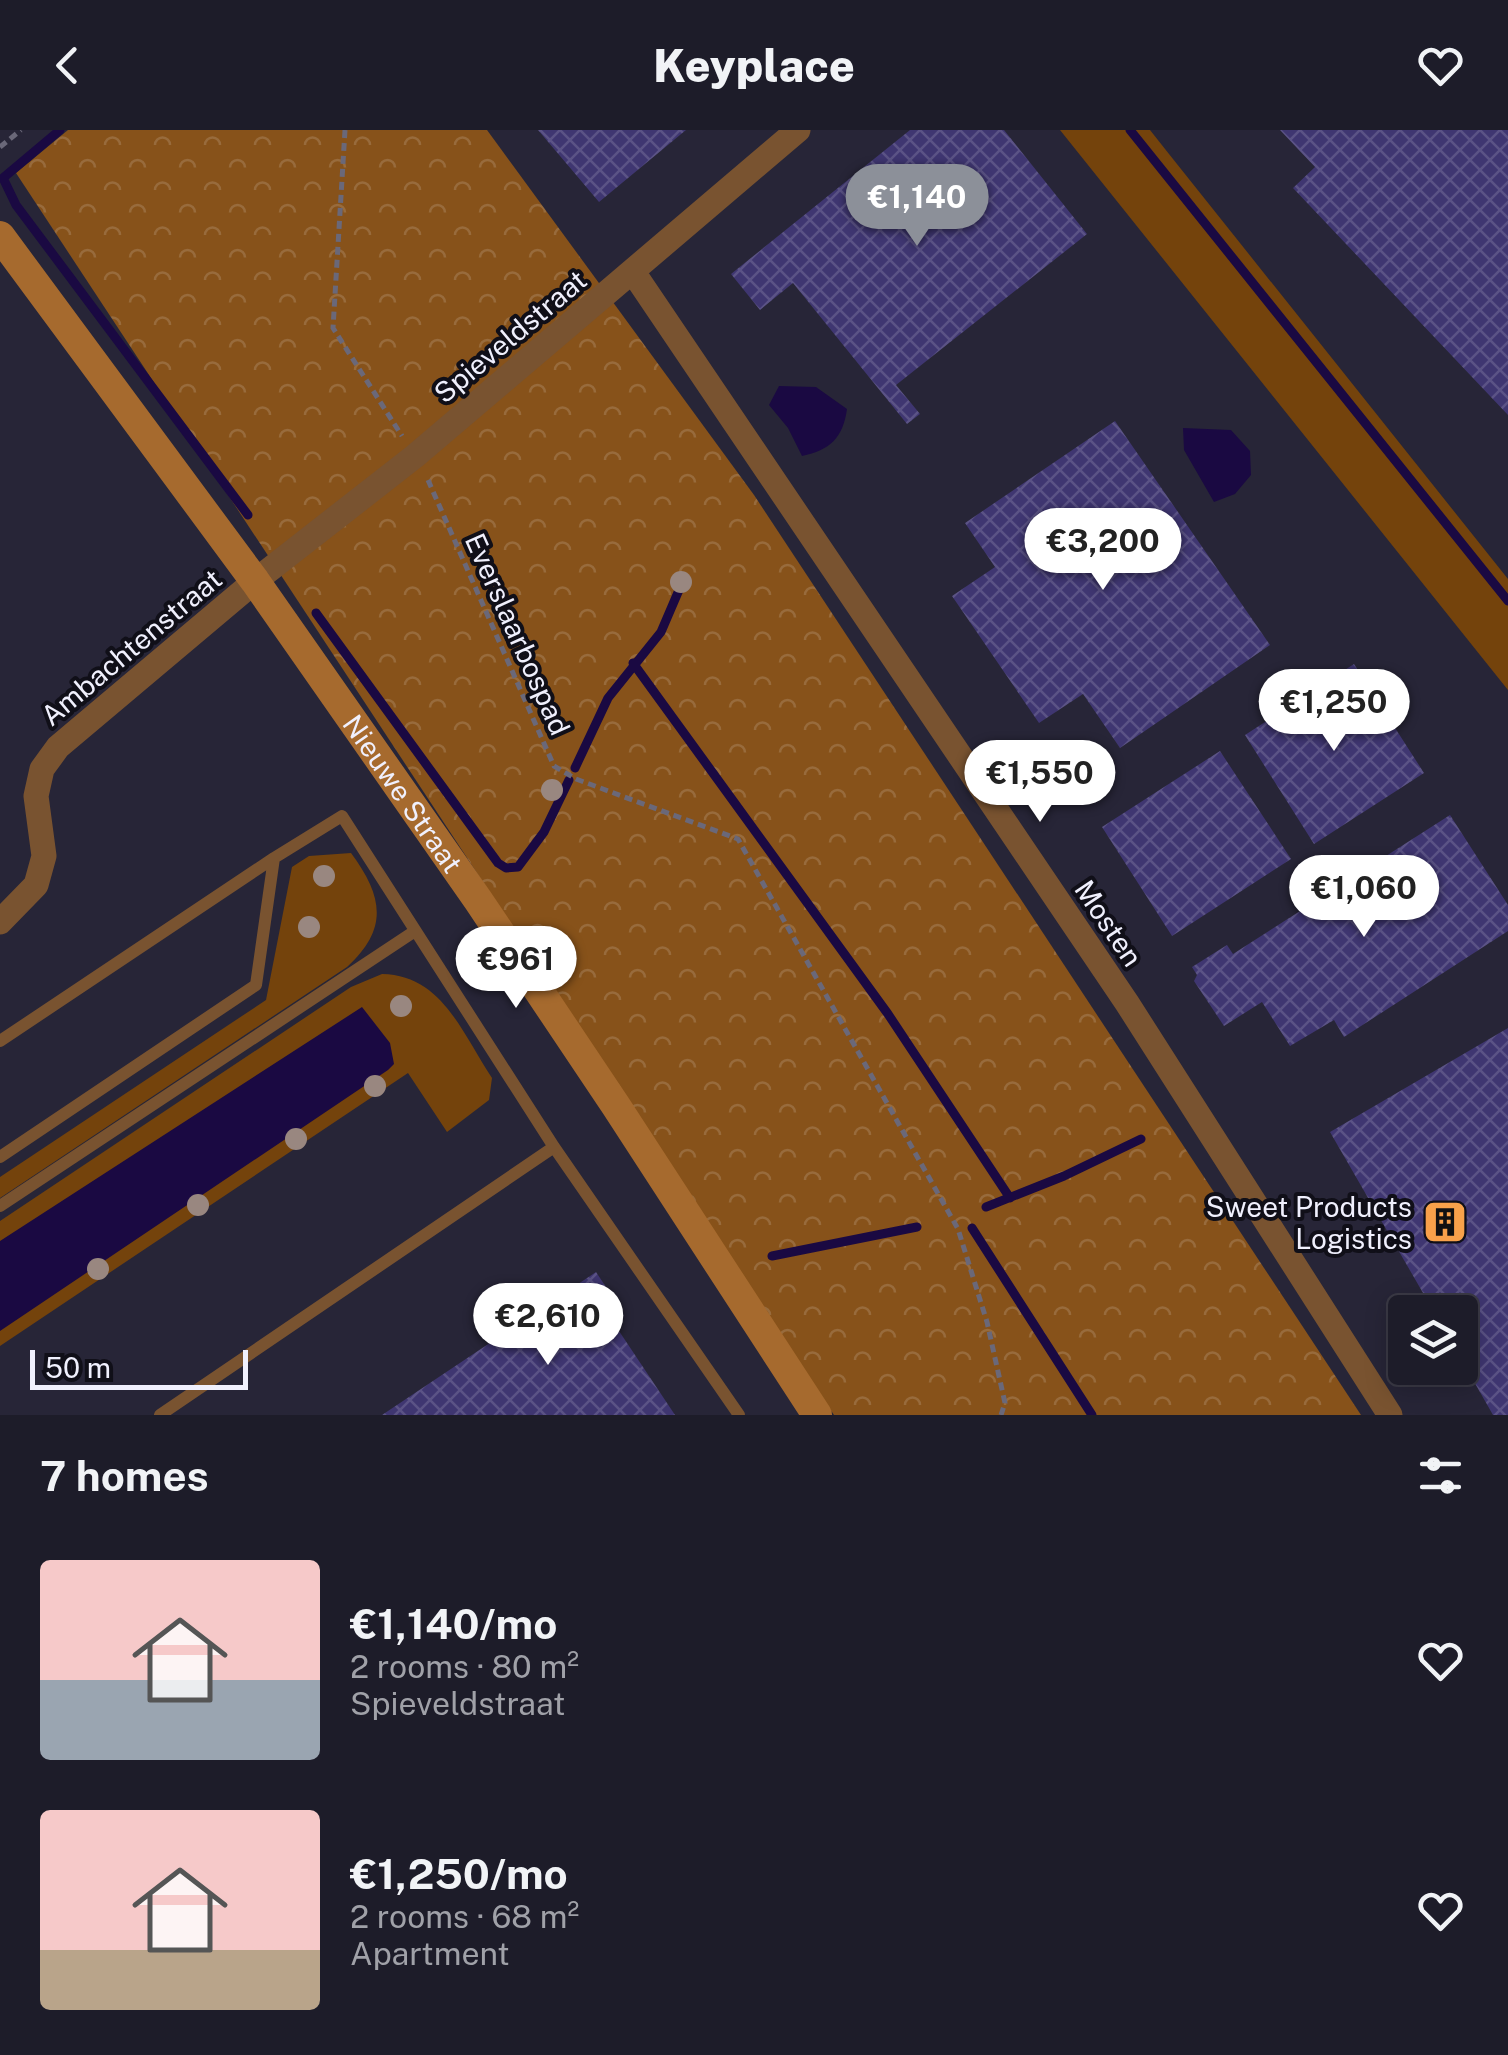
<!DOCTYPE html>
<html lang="en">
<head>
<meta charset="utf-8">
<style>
	:root { --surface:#1d1c29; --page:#2a2935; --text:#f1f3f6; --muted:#a0a1a8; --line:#3b3a46; --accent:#8c9099 }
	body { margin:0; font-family:"Public Sans",sans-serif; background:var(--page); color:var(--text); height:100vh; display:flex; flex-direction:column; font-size:38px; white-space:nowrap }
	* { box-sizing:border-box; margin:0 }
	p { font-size:32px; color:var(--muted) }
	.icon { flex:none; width:55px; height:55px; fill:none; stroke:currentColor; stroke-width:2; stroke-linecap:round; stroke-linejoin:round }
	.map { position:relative; height:1285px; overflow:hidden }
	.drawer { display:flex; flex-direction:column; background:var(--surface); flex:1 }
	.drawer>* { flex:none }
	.fabs { position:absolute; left:1388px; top:1165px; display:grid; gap:20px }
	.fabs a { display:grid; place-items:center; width:90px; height:90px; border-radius:10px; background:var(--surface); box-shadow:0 5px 25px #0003,0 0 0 2px var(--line); font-size:50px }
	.scale { position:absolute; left:30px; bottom:25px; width:218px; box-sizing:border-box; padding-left:10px; border:5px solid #f0f0fd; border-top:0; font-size:28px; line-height:35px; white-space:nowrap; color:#f0f0fd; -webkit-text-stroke:8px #100f18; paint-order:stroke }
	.price { position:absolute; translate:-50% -85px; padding:0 22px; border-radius:35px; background:#fff; color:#222; font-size:32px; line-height:65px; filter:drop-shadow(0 2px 5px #0008) }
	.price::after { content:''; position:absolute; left:50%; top:60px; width:30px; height:22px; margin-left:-15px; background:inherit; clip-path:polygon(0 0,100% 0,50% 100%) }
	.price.on { background:var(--accent); color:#fff }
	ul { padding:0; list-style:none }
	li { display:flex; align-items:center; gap:30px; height:250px; padding:0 40px }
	li span { display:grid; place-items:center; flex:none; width:280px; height:200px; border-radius:10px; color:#555 }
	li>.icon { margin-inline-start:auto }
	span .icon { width:120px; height:120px; fill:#fffc; stroke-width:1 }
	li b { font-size:42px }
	h2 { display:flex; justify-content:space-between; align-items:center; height:120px; padding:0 40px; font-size:42px }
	header { display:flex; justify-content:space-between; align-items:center; height:130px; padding:0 40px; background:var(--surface); font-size:45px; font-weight:800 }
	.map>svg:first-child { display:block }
</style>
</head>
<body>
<header><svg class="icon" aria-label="back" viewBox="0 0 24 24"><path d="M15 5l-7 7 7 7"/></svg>Keyplace<svg class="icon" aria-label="heart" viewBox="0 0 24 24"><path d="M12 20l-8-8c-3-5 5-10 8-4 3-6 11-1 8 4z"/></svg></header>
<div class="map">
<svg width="1508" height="1285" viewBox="0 0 1508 1285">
	<defs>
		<pattern id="forest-crowns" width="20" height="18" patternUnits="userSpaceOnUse" patternTransform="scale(2.5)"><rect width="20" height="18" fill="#87521a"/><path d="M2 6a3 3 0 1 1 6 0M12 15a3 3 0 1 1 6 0" fill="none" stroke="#986b3c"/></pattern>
		<pattern id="building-cross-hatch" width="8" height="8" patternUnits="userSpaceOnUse" patternTransform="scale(2.5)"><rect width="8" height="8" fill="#3f3671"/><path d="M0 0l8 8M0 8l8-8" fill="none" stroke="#5b5386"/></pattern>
	</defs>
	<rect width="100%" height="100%" fill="#272537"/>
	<path fill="#74430c" d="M1060 0H1150L1169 24 1508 449V560Z
		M351 723C383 766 389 799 347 837L0 1068V1047L266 870 292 737 309 726Z
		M382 844C442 845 462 903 492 948L489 970 447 1002 408 943 0 1216V1091L351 857Z"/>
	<path fill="url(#forest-crowns)" d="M68 0H487L754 365 1361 1285H834L16 43Z"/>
	<path fill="#1a0942" d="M779 256 816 257 847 279C843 308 830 320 802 326L788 298 769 275Z
		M1183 298 1231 300 1250 321 1251 345 1235 364 1214 372 1184 320Z
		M362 877 390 913 394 934 388 940 0 1201V1111Z"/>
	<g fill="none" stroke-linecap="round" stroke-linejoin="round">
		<path stroke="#1a0942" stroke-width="9" d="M60 0 3 48 16 75 248 385
			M1130 0 1508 471
			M316 483 498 733 506 738 518 737 544 702 569 650
			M633 533 888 884 1010 1068
			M575 638 608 568 661 502 679 460
			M986 1077 1064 1046 1141 1009
			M972 1098 1092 1285
			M772 1126 917 1097"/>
	</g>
	<path fill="url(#building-cross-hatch)" d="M538 0H686L599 72Z
		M910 0H1004L1087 104 896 255 920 284 907 294 793 153 760 180 731 144Z
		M1280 0H1508V285L1293 58 1315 37Z
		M1115 291 1270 515 1120 618 1083 564 1039 593 952 466 995 437 965 393Z
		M1354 534 1424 643 1314 714 1245 605Z
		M1220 621 1291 729 1172 806 1102 697Z
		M1450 685 1508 775V801L1344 907 1334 890 1290 916 1262 872 1224 896 1194 851 1197 845 1192 837 1227 815 1233 824Z
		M1508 898V1285H1493L1460 1227V1182H1434L1330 1002Z
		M596 1142 614 1169 603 1177 675 1285H382Z"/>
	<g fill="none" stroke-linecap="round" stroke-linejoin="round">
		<path stroke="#6a6879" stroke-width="5" stroke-dasharray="8 5" stroke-linecap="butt" d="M345 0 333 198 402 306
			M0 17 21 0
			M428 350 554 636 576 649 738 709 958 1099 987 1192 1005 1273 1001 1285"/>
		<path stroke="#795330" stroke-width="12" d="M0 911 274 728 342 686 554 1017 739 1285
			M0 1027 256 855 274 728
			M0 1076 415 801
			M160 1285 554 1017"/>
		<path stroke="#795330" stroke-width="25" d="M633 142 1127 873 1390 1285
			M0 792 36 755 44 726 36 666 42 639 58 617 255 451 415 326 798 0"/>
		<path stroke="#a66a2e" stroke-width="30" id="s1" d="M0 106 255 451 478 770 616 976 817 1285"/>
	</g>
	<g fill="#998780">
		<circle cx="681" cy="452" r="11"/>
		<circle cx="552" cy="660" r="11"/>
		<circle cx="324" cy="746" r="11"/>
		<circle cx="309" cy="797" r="11"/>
		<circle cx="401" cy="876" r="11"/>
		<circle cx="375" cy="956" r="11"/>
		<circle cx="296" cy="1009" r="11"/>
		<circle cx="198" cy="1075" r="11"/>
		<circle cx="98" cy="1139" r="11"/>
	</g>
	<defs>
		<symbol id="building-square" viewBox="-11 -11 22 22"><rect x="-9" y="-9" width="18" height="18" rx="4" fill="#f8a14a" stroke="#100f18"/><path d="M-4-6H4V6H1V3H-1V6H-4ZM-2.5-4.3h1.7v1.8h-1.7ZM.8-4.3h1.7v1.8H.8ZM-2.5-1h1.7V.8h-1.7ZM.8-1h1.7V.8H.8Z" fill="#111"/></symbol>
	</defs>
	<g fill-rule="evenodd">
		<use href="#building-square" x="1420" y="1067" width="50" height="50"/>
	</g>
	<g text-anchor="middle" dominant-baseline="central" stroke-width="8" stroke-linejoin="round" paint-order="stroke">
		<g font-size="28" fill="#f0f0fd" stroke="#100f18">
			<text transform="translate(510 206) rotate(-40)">Spieveldstraat</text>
			<text transform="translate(518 504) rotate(66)">Everslaarbospad</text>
			<text transform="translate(131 517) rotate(-40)">Ambachtenstraat</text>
			<text stroke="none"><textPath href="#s1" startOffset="688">Nieuwe Straat</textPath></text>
			<text transform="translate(1109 793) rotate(56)">Mosten</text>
		</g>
		<g font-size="28" fill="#f0f0fd" stroke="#100f18" text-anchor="end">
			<text x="1412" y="1076">Sweet Products<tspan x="1412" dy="32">Logistics</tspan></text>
		</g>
	</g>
</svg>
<div class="fabs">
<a><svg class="icon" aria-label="layers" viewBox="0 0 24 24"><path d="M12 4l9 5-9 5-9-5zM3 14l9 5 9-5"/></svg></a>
</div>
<div class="scale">50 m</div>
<b class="price on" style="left:917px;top:119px">€1,140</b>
<b class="price" style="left:1103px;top:463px">€3,200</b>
<b class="price" style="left:1334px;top:624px">€1,250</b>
<b class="price" style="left:1040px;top:695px">€1,550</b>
<b class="price" style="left:1364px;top:810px">€1,060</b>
<b class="price" style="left:516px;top:881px">€961</b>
<b class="price" style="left:548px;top:1238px">€2,610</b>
</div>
<section class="drawer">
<h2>7 homes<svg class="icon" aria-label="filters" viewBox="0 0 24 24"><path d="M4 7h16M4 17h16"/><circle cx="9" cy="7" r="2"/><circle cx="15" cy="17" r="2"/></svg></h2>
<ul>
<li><span style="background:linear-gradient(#f6c9c9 60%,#9aa5b1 0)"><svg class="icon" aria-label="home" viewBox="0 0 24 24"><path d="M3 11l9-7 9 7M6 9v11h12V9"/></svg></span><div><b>€1,140/mo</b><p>2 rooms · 80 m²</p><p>Spieveldstraat</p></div><svg class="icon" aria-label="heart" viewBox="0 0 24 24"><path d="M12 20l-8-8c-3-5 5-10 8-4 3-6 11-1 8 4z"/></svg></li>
<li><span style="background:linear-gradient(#f6c9c9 70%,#b9a48a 0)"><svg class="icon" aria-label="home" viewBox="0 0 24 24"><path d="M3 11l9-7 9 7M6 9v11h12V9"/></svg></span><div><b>€1,250/mo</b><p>2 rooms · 68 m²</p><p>Apartment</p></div><svg class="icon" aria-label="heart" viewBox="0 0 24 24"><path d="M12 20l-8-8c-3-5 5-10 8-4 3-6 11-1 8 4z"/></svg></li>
</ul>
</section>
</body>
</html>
